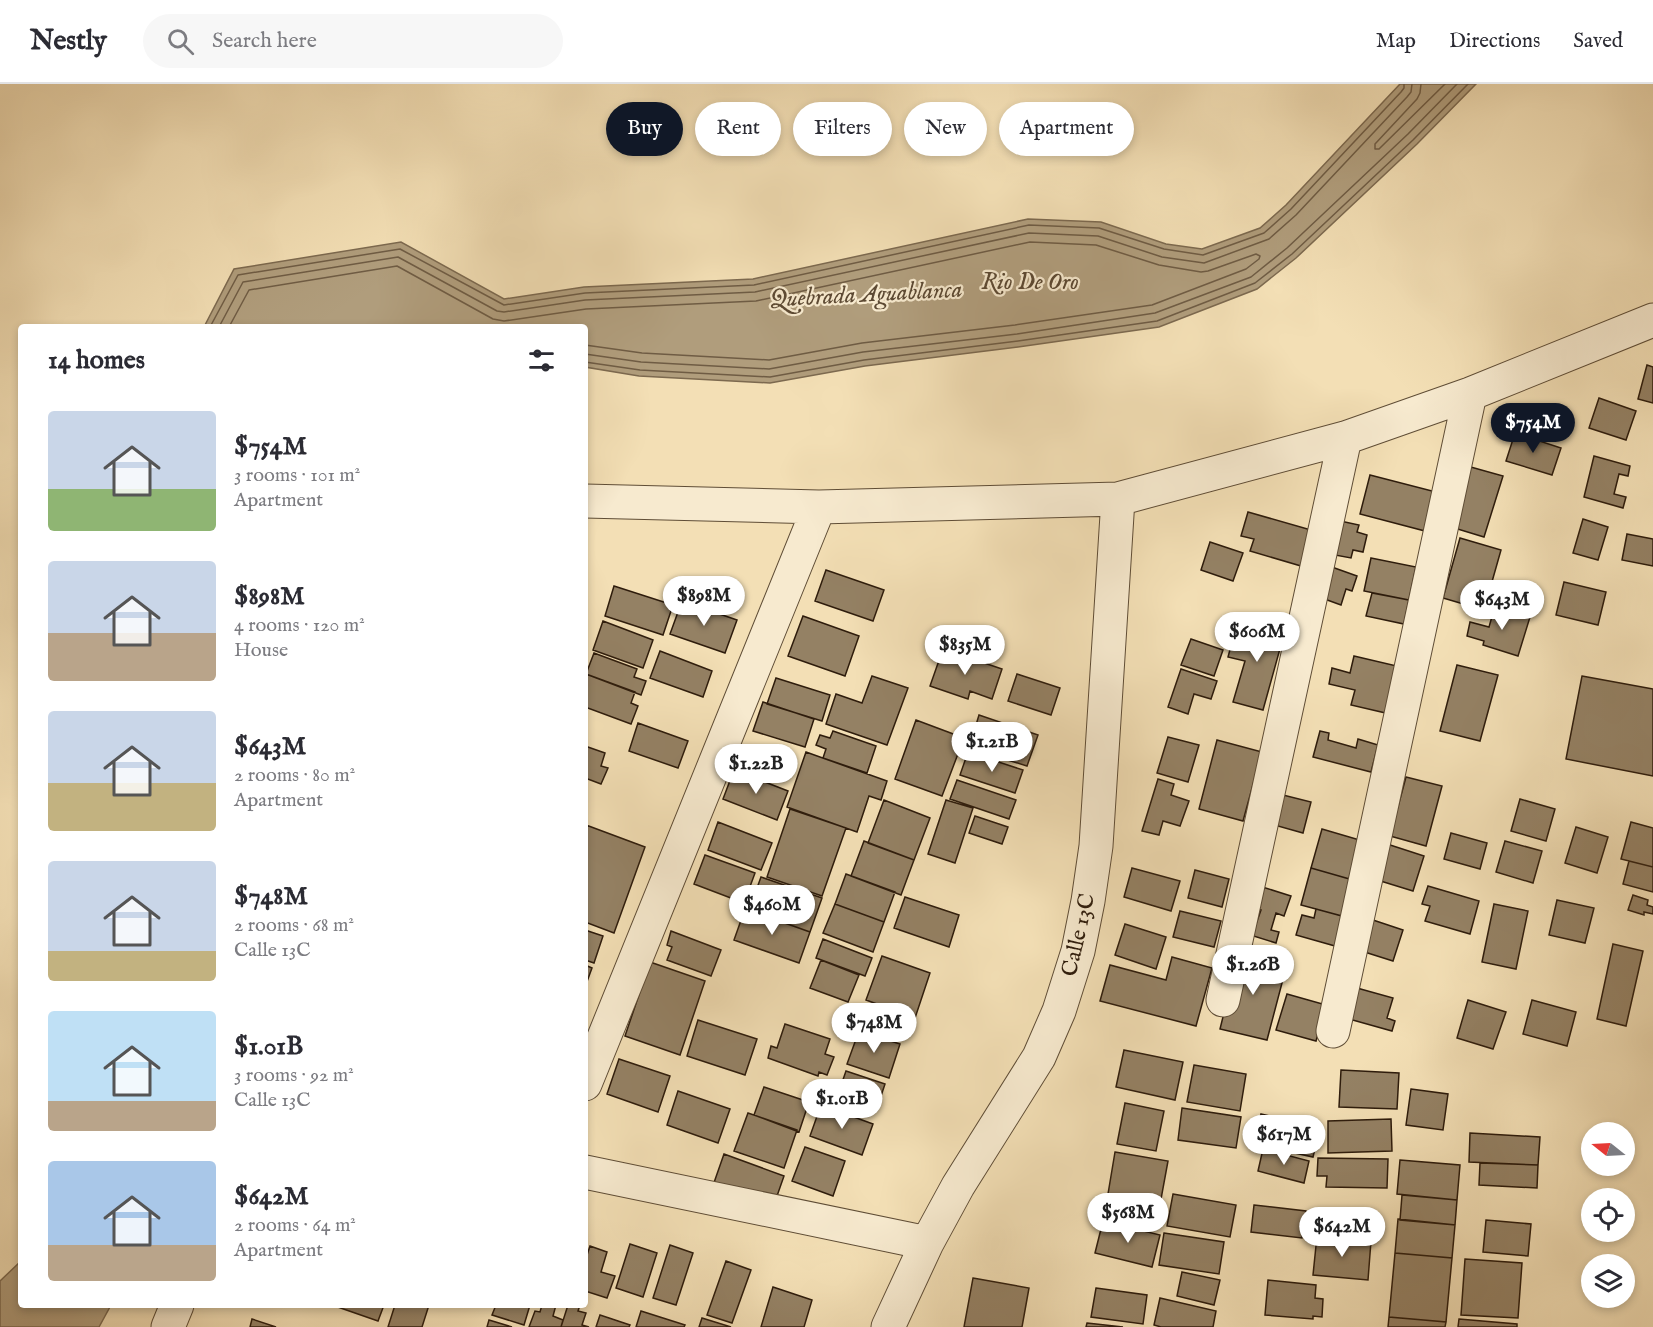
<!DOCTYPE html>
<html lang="en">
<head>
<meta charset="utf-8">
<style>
	:root { --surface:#fff; --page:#f7f7f7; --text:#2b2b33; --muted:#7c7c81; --line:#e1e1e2; --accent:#111827 }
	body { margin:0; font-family:"IM FELL English",serif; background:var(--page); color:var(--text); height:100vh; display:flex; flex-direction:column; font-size:22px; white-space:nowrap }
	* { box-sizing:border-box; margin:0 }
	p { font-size:20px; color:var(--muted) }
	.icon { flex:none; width:33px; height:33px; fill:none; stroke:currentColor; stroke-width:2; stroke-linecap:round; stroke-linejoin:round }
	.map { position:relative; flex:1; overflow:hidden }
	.details { position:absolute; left:18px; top:240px; width:570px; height:984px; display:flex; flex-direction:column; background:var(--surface); border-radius:6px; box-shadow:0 3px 9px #0003 }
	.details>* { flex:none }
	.top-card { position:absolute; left:606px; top:18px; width:570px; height:54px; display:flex; gap:12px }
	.needle { width:39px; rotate:288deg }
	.tools { position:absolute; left:1581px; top:1038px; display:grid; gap:12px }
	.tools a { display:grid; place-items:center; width:54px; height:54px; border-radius:50%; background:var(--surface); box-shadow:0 3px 9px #0003; font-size:30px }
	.price { position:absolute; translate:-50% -51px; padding:0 14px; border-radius:21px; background:#fff; color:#222; font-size:20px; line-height:39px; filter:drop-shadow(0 2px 3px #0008) }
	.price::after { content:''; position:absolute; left:50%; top:36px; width:18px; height:14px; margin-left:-9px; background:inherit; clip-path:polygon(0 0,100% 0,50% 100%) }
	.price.active { background:var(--accent); color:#fff }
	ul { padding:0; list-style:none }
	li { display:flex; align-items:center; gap:18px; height:150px; padding:0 30px }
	li span { display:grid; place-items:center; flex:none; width:168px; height:120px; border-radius:6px; color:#555 }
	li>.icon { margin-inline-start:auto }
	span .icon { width:72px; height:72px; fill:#fffc; stroke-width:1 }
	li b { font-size:26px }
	h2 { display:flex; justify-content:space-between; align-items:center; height:72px; padding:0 30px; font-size:26px }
	.tag { padding:0 21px; border-radius:27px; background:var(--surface); box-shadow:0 3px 9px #0003; font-size:21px; line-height:54px }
	.tag.active { background:var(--accent); color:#fff }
	header { display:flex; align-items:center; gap:36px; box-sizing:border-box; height:84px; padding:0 30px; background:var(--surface); border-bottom:2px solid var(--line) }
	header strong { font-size:28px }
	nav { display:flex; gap:33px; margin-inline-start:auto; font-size:21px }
	.search { width:420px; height:54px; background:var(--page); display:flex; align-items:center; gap:15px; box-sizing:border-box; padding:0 21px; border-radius:33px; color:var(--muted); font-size:22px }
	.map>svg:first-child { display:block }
</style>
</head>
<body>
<header>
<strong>Nestly</strong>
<div class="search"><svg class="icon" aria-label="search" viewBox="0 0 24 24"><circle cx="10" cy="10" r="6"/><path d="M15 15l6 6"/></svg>Search here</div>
<nav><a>Map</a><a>Directions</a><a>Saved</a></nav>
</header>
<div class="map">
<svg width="1653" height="1243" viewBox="0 0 1653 1243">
	<rect width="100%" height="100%" fill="#f3dfb5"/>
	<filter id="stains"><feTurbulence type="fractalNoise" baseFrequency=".00333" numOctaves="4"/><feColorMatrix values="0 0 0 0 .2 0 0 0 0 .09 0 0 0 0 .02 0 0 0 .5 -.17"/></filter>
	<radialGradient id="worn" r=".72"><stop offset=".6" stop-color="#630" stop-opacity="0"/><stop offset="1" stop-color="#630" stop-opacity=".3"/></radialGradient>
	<path fill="#b09d7c" stroke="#7c694f" stroke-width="1.5" d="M1400 0H1476L1417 60 1296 174 1257 205 1159 243 1018 263 865 282 770 299 639 292 585 283V243H204L234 185 401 158 504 215 584 203 753 195 1028 135 1101 138 1166 160 1202 165 1260 144 1286 121Z
		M21 1177V1221H111L99 1243H0V1197Z"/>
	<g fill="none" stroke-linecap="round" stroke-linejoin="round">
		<path stroke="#6f5c44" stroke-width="1.5" d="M1421 0 1420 9 1417 15 1375 60V65H1379L1445 0
			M210 243 238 191 400 165 504 221 585 209 754 201 1029 141 1099 144 1164 165 1203 171 1264 149 1291 125 1401 8 1404 4V0
			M219 243 243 198 398 173 497 227 504 228 585 216 755 208 1029 149 1098 152 1162 173 1204 179 1269 155 1296 131 1407 13 1411 8 1412 0
			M229 243 249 206 397 182 493 235 504 237 586 225 756 217 1030 158 1096 161 1159 181 1201 188 1208 187 1256 170 1260 172 1259 175 1246 185 1152 221 1015 241 862 259 769 276 642 269 585 261
			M585 270 641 278 769 285 863 268 1017 250 1155 229 1251 193 1287 164 1408 50 1457 0
			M585 278 640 286 770 293 864 276 1018 257 1157 237 1255 199 1292 170 1413 56 1468 0"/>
	</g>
	<path fill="#948164" stroke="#2e1c0c" stroke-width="1.5" d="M1647 281 1653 283V319L1638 315Z
		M1599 314 1636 327 1626 356 1589 344Z
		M1515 349 1561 364 1552 391 1506 377Z
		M1594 372 1630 382 1628 392 1619 390 1614 410 1626 413 1623 424 1584 413Z
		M1460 380 1503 392 1484 453 1451 443Z
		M1370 391 1436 408 1425 447 1360 430Z
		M1248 428 1311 446 1301 482 1250 467 1254 455 1241 452Z
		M1331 435 1359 441 1357 448 1367 451 1363 468 1353 466 1351 474 1324 469Z
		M1583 435 1608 443 1598 476 1573 469Z
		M1627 450 1653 455V482L1622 476Z
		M1460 454 1501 466 1484 526 1443 514Z
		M1210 458 1243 469 1233 497 1201 486Z
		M1371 474 1416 483 1409 516 1364 507Z
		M1329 482 1357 492 1352 507 1346 505 1341 521 1319 513Z
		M826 486 884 506 873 537 815 517Z
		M1564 498 1606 508 1598 541 1556 531Z
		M614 502 673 521 663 551 605 532Z
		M1372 509 1409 516 1404 540 1366 532Z
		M682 517 737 536 725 569 670 550Z
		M1495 522 1530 533 1518 572 1483 561 1484 557 1467 552 1470 538 1489 543Z
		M803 532 859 552 845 592 788 572Z
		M1257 535 1286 543 1263 626 1233 618 1245 577 1228 573 1234 551 1251 556Z
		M603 537 653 556 643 584 593 566Z
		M1191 555 1223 566 1214 592 1181 581Z
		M943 565 1002 585 992 615 970 607 968 615 930 602Z
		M660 567 712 587 703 613 650 594Z
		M594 569 637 585 634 593 646 597 641 611 586 590Z
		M1354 572 1401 583 1390 630 1351 621 1355 606 1329 600 1332 584 1350 589Z
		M1457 581 1498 591 1480 657 1440 647Z
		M1181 585 1217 597 1211 615 1194 610 1188 630 1168 623Z
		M586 590 635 608 631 619 638 622 631 640 585 623Z
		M1017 590 1060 604 1051 631 1008 617Z
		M872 592 908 604 887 661 826 640 836 610 862 619Z
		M1582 592 1653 605V692L1566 675Z
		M776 594 830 611 822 637 767 620Z
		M763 618 814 635 805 663 753 647Z
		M979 631 1038 651 1027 682 969 664Z
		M916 636 964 654 942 712 895 695Z
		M638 639 688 657 678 684 629 667Z
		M833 647 876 662 867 689 823 674 826 665 816 661 820 651 830 654Z
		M1320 647 1329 649 1328 656 1356 664 1358 655 1378 661 1371 688 1313 673Z
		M1168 653 1199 661 1188 698 1157 689Z
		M1217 656 1262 668 1243 737 1199 725Z
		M585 662 605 669 601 682 608 684 601 700 585 694Z
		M806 668 887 697 881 716 869 712 857 748 787 723Z
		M968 668 1023 686 1015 709 960 691Z
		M734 686 788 707 777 736 723 715Z
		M1406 693 1442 702 1426 762 1390 752Z
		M1158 695 1174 700 1171 711 1189 717 1180 742 1163 737 1159 751 1142 747Z
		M957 696 1016 716 1009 735 950 715Z
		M1275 709 1311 718 1303 749 1267 739Z
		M1520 715 1555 725 1546 757 1511 747Z
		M884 716 930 734 914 776 868 759Z
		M946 716 973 724 955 779 928 770Z
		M790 725 846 744 822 812 767 793Z
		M975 732 1008 743 1002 760 969 749Z
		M718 738 772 759 761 786 708 766Z
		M1631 738 1653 744V783L1621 775Z
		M586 741 645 763 614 849 585 838Z
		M1576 743 1608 753 1597 789 1565 779Z
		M1322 745 1363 757 1353 796 1311 784Z
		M1451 749 1487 759 1480 785 1444 775Z
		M864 757 914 776 901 811 851 792Z
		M1505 757 1542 767 1533 799 1496 788Z
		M1384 759 1424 772 1413 807 1374 795Z
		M705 771 755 789 744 819 694 800Z
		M1629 777 1653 783V808L1623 800Z
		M1132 784 1180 797 1171 827 1124 813Z
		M1311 784 1353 796 1342 832 1301 821Z
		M1195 786 1229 795 1222 823 1188 814Z
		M846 790 895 808 884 838 835 820Z
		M761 793 822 814 810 848 749 826Z
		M1256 801 1291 812 1284 832 1276 829 1271 846 1279 848 1276 859 1244 849 1256 840 1261 826 1249 822Z
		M1428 802 1479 817 1470 850 1425 837 1430 822 1422 820Z
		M1633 811 1648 816 1647 821 1653 823V830L1644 828V831L1628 826Z
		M905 813 959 831 949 863 894 844Z
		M1557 816 1594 824 1585 859 1549 851Z
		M835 820 884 838 873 868 823 849Z
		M1494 820 1528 827 1516 885 1482 878Z
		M745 825 810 848 799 879 734 856Z
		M1316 825 1342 832 1335 862 1296 851 1302 831 1314 834Z
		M1180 827 1221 837 1214 863 1173 853Z
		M1364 833 1403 846 1393 877 1355 865Z
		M1125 840 1166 853 1156 885 1115 871Z
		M585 846 603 852 594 879 585 876Z
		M671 847 721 866 711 892 667 876 672 863 667 861Z
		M823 855 872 874 865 892 816 874Z
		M1613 860 1643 867 1626 942 1597 935Z
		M1239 868 1287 880 1267 956 1220 945Z
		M882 872 930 889 915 934 866 916Z
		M1172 873 1212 884 1196 942 1100 917 1110 881 1166 896Z
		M821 876 859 891 848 918 810 904Z
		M650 878 705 897 680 971 625 952Z
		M585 881 592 884 585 903Z
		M1357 904 1393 914 1387 934 1395 937 1392 947 1349 935Z
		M1287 910 1326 921 1316 957 1276 946Z
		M1468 916 1506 928 1493 965 1457 954Z
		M1532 916 1576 928 1567 962 1523 950Z
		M698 936 757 955 745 991 687 972Z
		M785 940 830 955 825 970 834 973 827 991 819 988 818 992 768 974 771 962 777 964Z
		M859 947 900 960 889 994 847 980Z
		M1124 966 1183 978 1175 1016 1116 1003Z
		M619 975 670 992 658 1028 607 1010Z
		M1194 981 1246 990 1240 1027 1187 1018Z
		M1341 986 1399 989 1397 1025 1339 1023Z
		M846 987 885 1000 876 1027 837 1013Z
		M764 1003 809 1018 799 1048 754 1031Z
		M1411 1005 1448 1010 1443 1046 1406 1041Z
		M678 1007 730 1025 718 1059 667 1041Z
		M1125 1019 1164 1027 1156 1067 1117 1060Z
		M821 1021 873 1040 862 1071 810 1052Z
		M1182 1024 1241 1033 1236 1064 1178 1056Z
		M748 1029 797 1046 784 1084 734 1067Z
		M1261 1030 1320 1043 1313 1073 1254 1060Z
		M1391 1035 1392 1067 1328 1069V1037Z
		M1470 1049 1540 1053 1538 1081 1469 1078Z
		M805 1063 845 1077 833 1112 792 1097Z
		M1263 1065 1309 1077 1304 1099 1258 1087Z
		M1115 1068 1168 1077 1157 1137 1105 1128Z
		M724 1070 784 1092 770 1132 710 1110Z
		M1318 1074 1388 1075 1387 1104 1326 1103 1327 1092H1317Z
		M1400 1076 1460 1081 1457 1116 1397 1110Z
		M1480 1079 1538 1081 1537 1104 1479 1101Z
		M1173 1110 1236 1121 1230 1153 1167 1142Z
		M1402 1111 1457 1116 1455 1141 1400 1136Z
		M1254 1121 1306 1127 1302 1154 1251 1148Z
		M1398 1135 1455 1141 1452 1174 1395 1169Z
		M1486 1136 1531 1140 1528 1172 1483 1168Z
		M1103 1137 1160 1151 1152 1183 1095 1169Z
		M1164 1149 1224 1158 1219 1190 1159 1181Z
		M1317 1152 1371 1157 1368 1196 1313 1191Z
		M630 1160 657 1169 643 1213 616 1204Z
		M670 1161 693 1169 676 1221 653 1214Z
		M590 1162 607 1168 601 1188 615 1192 607 1214 585 1207V1177Z
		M1395 1169 1452 1174 1446 1238 1389 1233Z
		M1465 1175 1522 1179 1518 1234 1461 1231Z
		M726 1177 751 1186 732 1239 707 1231Z
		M1182 1188 1220 1196 1214 1221 1177 1212Z
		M973 1194 1029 1204 1022 1243H964Z
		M1268 1196 1316 1201 1315 1214 1323 1215 1322 1233 1313 1232V1235L1265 1231Z
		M773 1203 812 1216 804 1243H761Z
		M1096 1204 1147 1211 1143 1240 1091 1233Z
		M1160 1214 1216 1227 1213 1243H1161L1154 1241Z
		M332 1221H384L378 1237Z
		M395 1221H429L422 1243H388Z
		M496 1221H530L524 1241 492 1231Z
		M542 1221H556L553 1232 563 1236 561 1243H529L535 1227 540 1228Z
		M568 1221H580L578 1227 586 1229 582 1241 589 1243H561Z
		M641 1227 685 1241 684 1243H636Z
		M600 1231 630 1241 629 1243H596Z
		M1389 1233 1446 1238 1445 1243H1388Z
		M702 1234 731 1243H699Z
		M252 1235 276 1243H250Z
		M1459 1235 1517 1240V1243H1458Z
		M489 1236 512 1243H487Z
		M1087 1239 1123 1243H1086Z"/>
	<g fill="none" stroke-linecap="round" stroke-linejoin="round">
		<defs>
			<path id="minor" d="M585 417 819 423 1118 415 1345 354 1470 310 1653 236
				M1223 916 1345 354
				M1333 947 1470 310
				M585 1000 819 423
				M585 1088 927 1159
				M168 1243 177 1221
				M888 1243 927 1159 958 1102 1039 973 1059 927 1078 867 1088 817 1096 762 1118 415"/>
		</defs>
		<use href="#minor" stroke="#5f4d36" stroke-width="35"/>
		<use href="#minor" stroke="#f7eacf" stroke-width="33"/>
	</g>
	<g text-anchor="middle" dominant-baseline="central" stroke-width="4.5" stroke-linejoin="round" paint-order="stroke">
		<g font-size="22" fill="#2e1c0c" stroke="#f7eacf">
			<text transform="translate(1079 851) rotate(-77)">Calle 13C</text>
		</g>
		<g font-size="24" font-style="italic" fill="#5c4933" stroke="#f7eacf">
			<text x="1030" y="198">Rio De Oro</text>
			<text transform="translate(866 211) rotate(-3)">Quebrada Aguablanca</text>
		</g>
	</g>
	<rect width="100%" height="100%" filter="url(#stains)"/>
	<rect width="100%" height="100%" fill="url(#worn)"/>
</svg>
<div class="tools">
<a><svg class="needle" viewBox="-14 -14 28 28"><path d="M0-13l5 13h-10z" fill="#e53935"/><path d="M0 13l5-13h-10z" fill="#7c7c81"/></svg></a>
<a><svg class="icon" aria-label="locate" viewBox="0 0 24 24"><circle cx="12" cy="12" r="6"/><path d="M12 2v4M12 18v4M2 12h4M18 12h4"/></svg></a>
<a><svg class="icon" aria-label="layers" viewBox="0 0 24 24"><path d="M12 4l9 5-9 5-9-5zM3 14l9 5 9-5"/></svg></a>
</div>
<b class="price active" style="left:1533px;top:370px">$754M</b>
<b class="price" style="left:704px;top:543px">$898M</b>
<b class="price" style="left:1502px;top:547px">$643M</b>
<b class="price" style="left:1257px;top:579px">$606M</b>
<b class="price" style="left:965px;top:592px">$835M</b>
<b class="price" style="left:992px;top:689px">$1.21B</b>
<b class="price" style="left:756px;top:711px">$1.22B</b>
<b class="price" style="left:772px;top:852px">$460M</b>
<b class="price" style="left:1253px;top:912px">$1.26B</b>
<b class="price" style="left:874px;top:970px">$748M</b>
<b class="price" style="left:842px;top:1046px">$1.01B</b>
<b class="price" style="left:1284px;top:1082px">$617M</b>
<b class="price" style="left:1128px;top:1160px">$568M</b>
<b class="price" style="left:1342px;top:1174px">$642M</b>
<div class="top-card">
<a class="tag active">Buy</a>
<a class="tag">Rent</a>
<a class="tag">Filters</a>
<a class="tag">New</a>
<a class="tag">Apartment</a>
</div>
<section class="details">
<h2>14 homes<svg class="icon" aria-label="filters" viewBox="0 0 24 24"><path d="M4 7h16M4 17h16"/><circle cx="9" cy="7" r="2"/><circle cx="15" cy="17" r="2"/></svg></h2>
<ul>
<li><span style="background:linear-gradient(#c9d6e8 65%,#8fb573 0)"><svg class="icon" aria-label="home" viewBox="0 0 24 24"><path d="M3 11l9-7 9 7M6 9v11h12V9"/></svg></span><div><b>$754M</b><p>3 rooms · 101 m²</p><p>Apartment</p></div></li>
<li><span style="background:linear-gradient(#c9d6e8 60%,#b9a48a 0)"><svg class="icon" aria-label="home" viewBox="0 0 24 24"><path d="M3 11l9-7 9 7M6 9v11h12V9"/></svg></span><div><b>$898M</b><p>4 rooms · 120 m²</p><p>House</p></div></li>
<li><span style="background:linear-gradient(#c9d6e8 60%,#c2b280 0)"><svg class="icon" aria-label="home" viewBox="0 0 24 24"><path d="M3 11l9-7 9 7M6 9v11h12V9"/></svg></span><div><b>$643M</b><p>2 rooms · 80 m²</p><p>Apartment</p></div></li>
<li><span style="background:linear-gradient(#c9d6e8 75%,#c2b280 0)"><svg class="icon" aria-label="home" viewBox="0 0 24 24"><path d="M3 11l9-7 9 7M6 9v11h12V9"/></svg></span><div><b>$748M</b><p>2 rooms · 68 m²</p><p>Calle 13C</p></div></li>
<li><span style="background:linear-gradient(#bfe0f5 75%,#b9a48a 0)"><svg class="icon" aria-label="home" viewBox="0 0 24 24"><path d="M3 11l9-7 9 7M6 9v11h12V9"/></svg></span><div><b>$1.01B</b><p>3 rooms · 92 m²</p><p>Calle 13C</p></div></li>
<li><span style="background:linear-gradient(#a9c7e8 70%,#b9a48a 0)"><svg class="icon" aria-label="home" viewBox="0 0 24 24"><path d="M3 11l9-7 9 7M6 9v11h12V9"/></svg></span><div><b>$642M</b><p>2 rooms · 64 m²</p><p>Apartment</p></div></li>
</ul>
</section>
</div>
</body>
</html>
